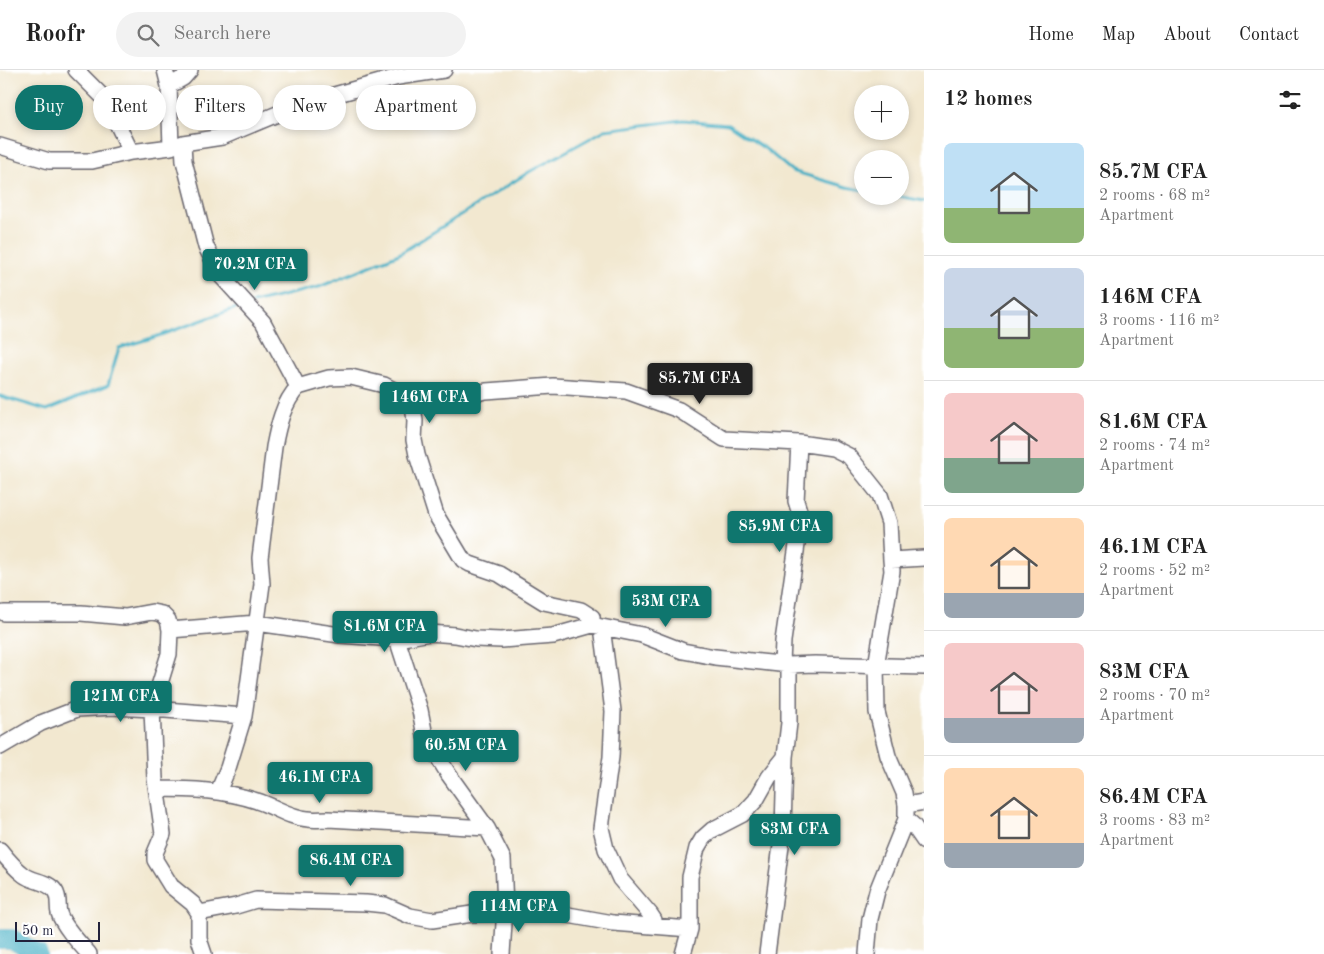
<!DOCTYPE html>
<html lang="en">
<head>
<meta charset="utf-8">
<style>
	:root { --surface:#fff; --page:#f2f2f2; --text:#222; --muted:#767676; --line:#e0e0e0; --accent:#0f766e }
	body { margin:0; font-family:"Old Standard TT",serif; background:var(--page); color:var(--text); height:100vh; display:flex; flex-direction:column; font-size:19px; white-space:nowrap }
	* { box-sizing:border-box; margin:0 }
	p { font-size:16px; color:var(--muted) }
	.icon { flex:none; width:28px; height:28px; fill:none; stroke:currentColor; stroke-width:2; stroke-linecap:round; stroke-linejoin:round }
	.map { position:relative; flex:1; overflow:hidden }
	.sheet { display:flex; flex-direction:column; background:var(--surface); width:400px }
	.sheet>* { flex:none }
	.hud { position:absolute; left:15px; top:15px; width:475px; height:45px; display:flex; gap:10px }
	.buttons { position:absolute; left:854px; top:15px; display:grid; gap:10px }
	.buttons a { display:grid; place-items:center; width:55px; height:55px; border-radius:50%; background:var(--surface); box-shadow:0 2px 8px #0003; font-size:25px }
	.scale { position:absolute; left:15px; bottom:12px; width:85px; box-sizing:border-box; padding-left:5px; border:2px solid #22223b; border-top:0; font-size:14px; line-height:18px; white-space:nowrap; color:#22223b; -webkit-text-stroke:4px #fff; paint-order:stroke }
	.price { position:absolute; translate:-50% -42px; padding:0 11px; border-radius:5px; background:var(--accent); color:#fff; font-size:16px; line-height:32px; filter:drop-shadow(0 1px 2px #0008) }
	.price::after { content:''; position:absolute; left:50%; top:30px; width:15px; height:11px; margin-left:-8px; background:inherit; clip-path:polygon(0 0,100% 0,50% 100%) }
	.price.active { background:#222; color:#fff }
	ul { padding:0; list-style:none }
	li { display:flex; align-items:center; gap:15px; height:125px; padding:0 20px }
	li+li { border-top:1px solid var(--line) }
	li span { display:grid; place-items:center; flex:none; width:140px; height:100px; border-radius:8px; color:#555 }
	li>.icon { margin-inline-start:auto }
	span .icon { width:60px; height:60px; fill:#fffc; stroke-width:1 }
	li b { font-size:21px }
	h2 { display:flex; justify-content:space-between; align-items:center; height:60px; padding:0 20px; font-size:21px }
	.tag { padding:0 18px; border-radius:22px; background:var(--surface); box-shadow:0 2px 8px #0003; font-size:18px; line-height:45px }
	.tag.active { background:var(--accent); color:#fff }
	header { display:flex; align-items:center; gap:30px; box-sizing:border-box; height:70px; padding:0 25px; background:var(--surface); border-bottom:1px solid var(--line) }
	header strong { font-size:24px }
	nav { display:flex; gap:28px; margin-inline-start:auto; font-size:18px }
	.search { width:350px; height:45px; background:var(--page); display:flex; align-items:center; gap:12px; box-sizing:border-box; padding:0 18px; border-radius:28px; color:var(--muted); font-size:19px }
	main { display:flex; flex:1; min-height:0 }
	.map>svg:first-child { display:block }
</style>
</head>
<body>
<header>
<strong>Roofr</strong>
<div class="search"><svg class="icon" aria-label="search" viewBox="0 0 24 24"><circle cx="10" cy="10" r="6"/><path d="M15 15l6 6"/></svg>Search here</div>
<nav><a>Home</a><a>Map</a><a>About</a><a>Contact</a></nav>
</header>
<main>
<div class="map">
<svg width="924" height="884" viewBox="0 0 924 884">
	<rect width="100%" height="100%" fill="#fff"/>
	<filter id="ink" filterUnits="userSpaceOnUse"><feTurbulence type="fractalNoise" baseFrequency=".02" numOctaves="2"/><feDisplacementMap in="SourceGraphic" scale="10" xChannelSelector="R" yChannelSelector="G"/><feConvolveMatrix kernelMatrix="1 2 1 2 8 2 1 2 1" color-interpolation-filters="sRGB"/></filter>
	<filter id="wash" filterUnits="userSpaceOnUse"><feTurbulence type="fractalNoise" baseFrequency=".0096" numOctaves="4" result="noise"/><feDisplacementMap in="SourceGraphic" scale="20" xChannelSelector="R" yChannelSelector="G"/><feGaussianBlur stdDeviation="1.12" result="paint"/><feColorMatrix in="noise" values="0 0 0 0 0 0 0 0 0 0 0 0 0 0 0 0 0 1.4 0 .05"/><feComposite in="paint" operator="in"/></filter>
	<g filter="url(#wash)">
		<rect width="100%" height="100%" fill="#f2e8d0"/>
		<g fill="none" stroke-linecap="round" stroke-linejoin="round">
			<path stroke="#45afc4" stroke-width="3" d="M897 126 924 131
				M253 233 319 217 399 184 529 102 605 60 683 50 728 54 767 80 792 101 847 117 862 120
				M0 326 47 340 108 315 119 278 155 267 242 236"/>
			<path stroke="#45afc4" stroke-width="20" d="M0 869H12L38 884"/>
		</g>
	</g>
	<g filter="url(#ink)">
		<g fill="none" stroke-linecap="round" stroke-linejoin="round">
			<defs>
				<path id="minor" d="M76 0 105 29 131 82
					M165 0 169 16 171 77
					M169 16 183 8 190 0
					M183 73 184 91 206 177 222 207 263 252 298 317 329 308 351 307 384 315 403 325 413 335 415 351 414 370 417 385 436 445 463 490 470 494 499 504 544 532 581 540 592 547V555L642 565 683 581 715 587 789 595 815 594 924 597
					M0 76 49 91H92L131 82 171 77 183 73 222 67 299 35 398 7 444 0
					M413 335 445 325 472 324 486 321 553 316 626 321 679 340 724 369 799 373 833 378 849 386 880 425 889 453 891 490 924 488
					M4 543H81L125 547 152 542 162 544 168 550 170 560 169 584 152 639 155 709 163 764 155 783V790L171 816 193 834 199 843V869L204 884
					M602 557 613 641 611 687 601 758 606 779 620 809 650 844 654 850V855
					M170 560 257 553 340 565 380 568 397 569 430 563 455 565 476 569 501 570 553 566 592 555
					M397 569 420 640 425 666 449 705 487 758 503 789 505 838 502 884
					M782 594 783 571 801 447 796 431 799 373
					M0 677 41 653 77 639 114 637 152 639 244 646
					M157 719C191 719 224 720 257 731 274 736 290 748 308 749 315 750 321 749 328 749L487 758
					M218 722 228 698 244 646 262 514 260 488 274 377C278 356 283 333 298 317
					M906 735 924 732
					M906 749 913 755 924 771
					M0 780C7 789 15 798 24 805 33 812 48 811 55 821 60 828 57 836 59 843 63 856 80 874 89 884
					M505 838 540 840 613 853 690 859
					M199 843 236 836 256 830 366 833 385 835 410 846 432 850 472 844 505 843
					M683 884 690 859V807L697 778 703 768 712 760 743 744 756 730 769 707 785 687 789 653V595
					M767 884 783 760 785 687
					M867 884 870 849 877 821 906 749V735L904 723 888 686 877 642 876 596 892 501 891 490"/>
			</defs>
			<use href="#minor" stroke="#6b676f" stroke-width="18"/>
			<use href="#minor" stroke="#fff" stroke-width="15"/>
		</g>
	</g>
</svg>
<div class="buttons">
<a>+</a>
<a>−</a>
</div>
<div class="scale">50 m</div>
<b class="price" style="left:255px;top:221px">70.2M CFA</b>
<b class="price active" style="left:700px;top:335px">85.7M CFA</b>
<b class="price" style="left:430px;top:354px">146M CFA</b>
<b class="price" style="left:780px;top:483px">85.9M CFA</b>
<b class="price" style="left:666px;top:558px">53M CFA</b>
<b class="price" style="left:385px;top:583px">81.6M CFA</b>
<b class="price" style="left:121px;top:653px">121M CFA</b>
<b class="price" style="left:466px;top:702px">60.5M CFA</b>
<b class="price" style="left:320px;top:734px">46.1M CFA</b>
<b class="price" style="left:795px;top:786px">83M CFA</b>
<b class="price" style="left:351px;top:817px">86.4M CFA</b>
<b class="price" style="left:519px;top:863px">114M CFA</b>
<div class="hud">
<a class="tag active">Buy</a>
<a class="tag">Rent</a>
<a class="tag">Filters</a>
<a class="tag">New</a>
<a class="tag">Apartment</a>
</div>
</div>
<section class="sheet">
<h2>12 homes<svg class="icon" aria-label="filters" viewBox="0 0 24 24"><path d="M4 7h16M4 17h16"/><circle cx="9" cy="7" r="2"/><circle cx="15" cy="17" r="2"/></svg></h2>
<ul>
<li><span style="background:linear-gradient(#bfe0f5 65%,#8fb573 0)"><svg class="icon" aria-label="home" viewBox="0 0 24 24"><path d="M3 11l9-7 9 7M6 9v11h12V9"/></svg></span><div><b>85.7M CFA</b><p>2 rooms · 68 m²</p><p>Apartment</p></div></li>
<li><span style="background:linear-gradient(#c9d6e8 60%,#8fb573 0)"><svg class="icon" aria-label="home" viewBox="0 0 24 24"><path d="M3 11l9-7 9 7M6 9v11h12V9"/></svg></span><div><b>146M CFA</b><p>3 rooms · 116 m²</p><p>Apartment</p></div></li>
<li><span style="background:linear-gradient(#f6c9c9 65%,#7fa58c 0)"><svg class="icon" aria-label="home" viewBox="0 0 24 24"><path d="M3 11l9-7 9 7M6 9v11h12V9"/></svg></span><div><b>81.6M CFA</b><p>2 rooms · 74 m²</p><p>Apartment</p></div></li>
<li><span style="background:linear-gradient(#ffd9b3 75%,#9aa5b1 0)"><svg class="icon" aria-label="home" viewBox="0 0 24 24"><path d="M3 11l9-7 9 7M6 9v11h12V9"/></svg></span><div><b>46.1M CFA</b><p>2 rooms · 52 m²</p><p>Apartment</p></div></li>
<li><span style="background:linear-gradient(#f6c9c9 75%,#9aa5b1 0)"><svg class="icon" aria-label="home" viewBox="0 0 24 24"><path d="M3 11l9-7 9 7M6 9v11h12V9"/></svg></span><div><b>83M CFA</b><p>2 rooms · 70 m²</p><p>Apartment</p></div></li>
<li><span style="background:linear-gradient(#ffd9b3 75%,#9aa5b1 0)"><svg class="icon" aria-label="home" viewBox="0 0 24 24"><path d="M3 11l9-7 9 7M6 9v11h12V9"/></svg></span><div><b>86.4M CFA</b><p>3 rooms · 83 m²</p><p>Apartment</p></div></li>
</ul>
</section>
</main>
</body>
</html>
